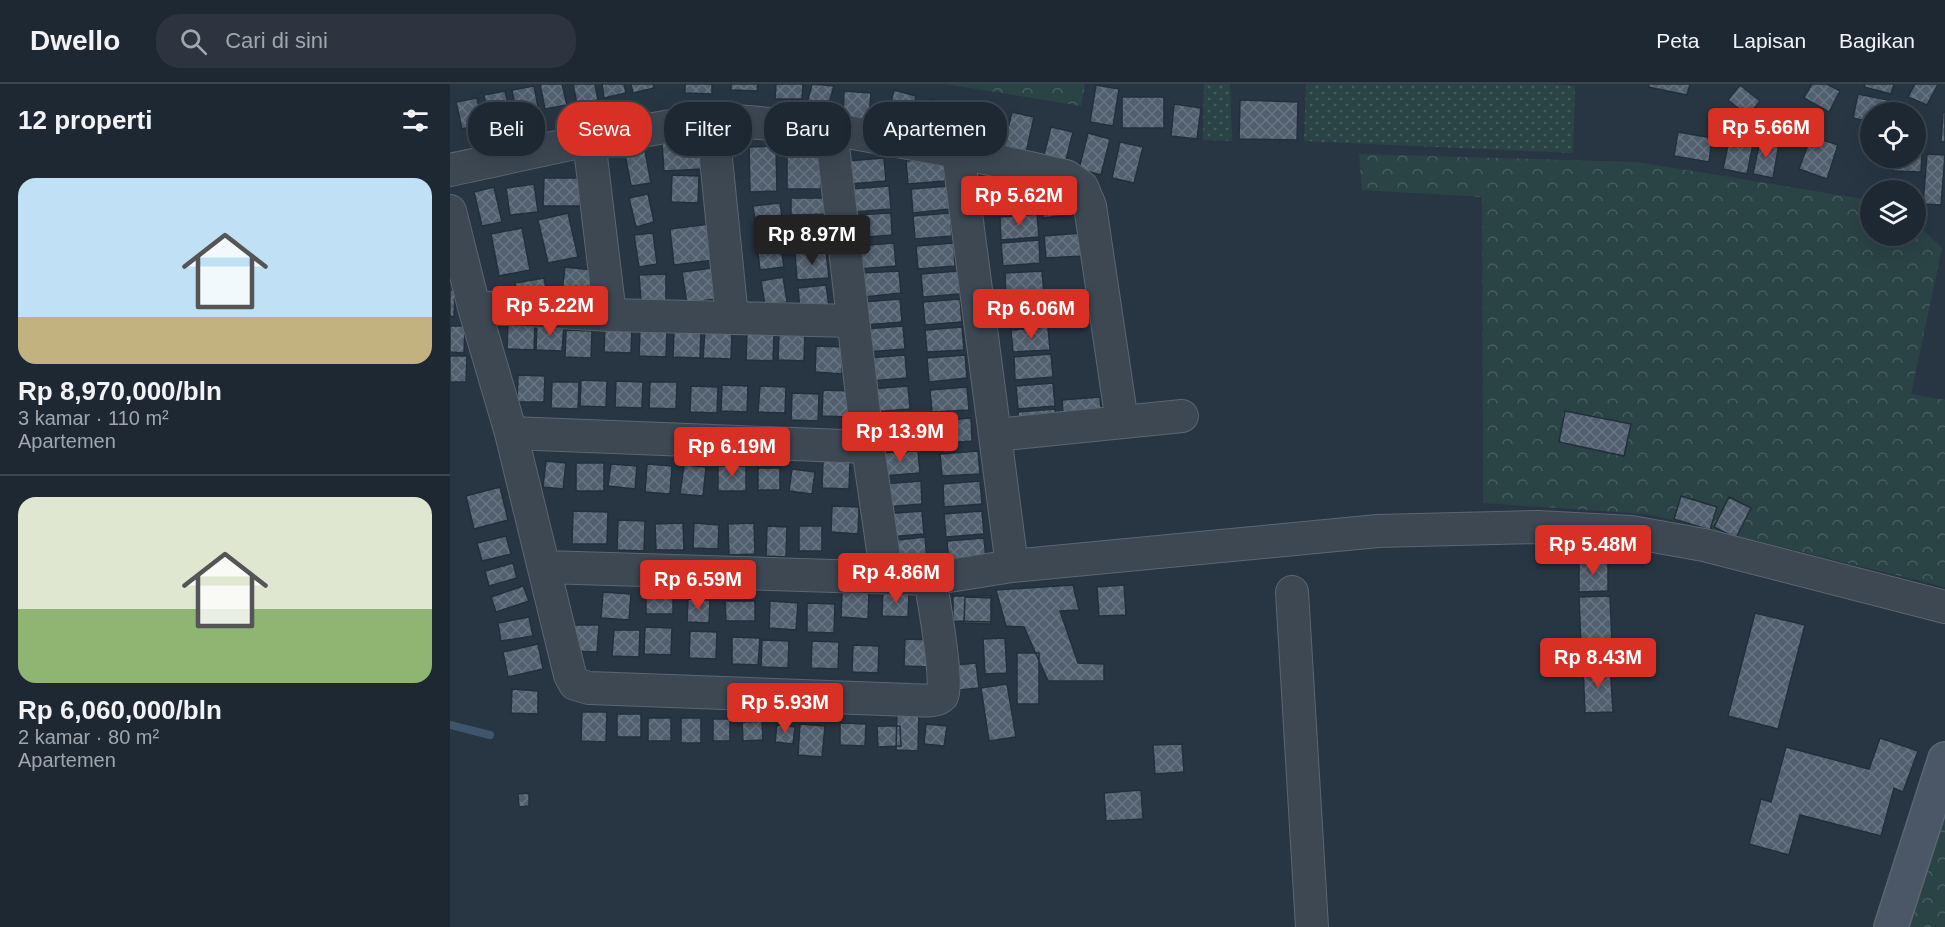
<!DOCTYPE html>
<html lang="id">
<head>
<meta charset="utf-8">
<style>
	:root { --surface:#1e2833; --page:#2b343f; --text:#f1f3f6; --muted:#a1a6ac; --line:#3c444e; --accent:#d93025 }
	body { margin:0; font-family:Helvetica,sans-serif; background:var(--page); color:var(--text); height:100vh; display:flex; flex-direction:column; font-size:22px; white-space:nowrap }
	* { box-sizing:border-box; margin:0 }
	p { font-size:20px; color:var(--muted) }
	.icon { flex:none; width:33px; height:33px; fill:none; stroke:currentColor; stroke-width:2; stroke-linecap:round; stroke-linejoin:round }
	.map { position:relative; flex:1; overflow:hidden }
	.panel { display:flex; flex-direction:column; background:var(--surface); width:450px }
	.panel>* { flex:none }
	.hud { position:absolute; left:18px; top:18px; width:570px; height:54px; display:flex; gap:12px }
	.buttons { position:absolute; left:1410px; top:18px; display:grid; gap:12px }
	.buttons a { display:grid; place-items:center; width:66px; height:66px; border-radius:50%; background:var(--surface); box-shadow:0 6px 24px #0002,0 0 0 2px var(--line); font-size:30px }
	.price { position:absolute; translate:-50% -51px; padding:0 14px; border-radius:6px; background:var(--accent); color:#fff; font-size:20px; line-height:39px; filter:drop-shadow(0 2px 3px #0008) }
	.price::after { content:''; position:absolute; left:50%; top:36px; width:18px; height:14px; margin-left:-9px; background:inherit; clip-path:polygon(0 0,100% 0,50% 100%) }
	.price.active { background:#222; color:#fff }
	ul { padding:0; list-style:none }
	li { display:grid; align-content:center; gap:12px; height:318px; padding:0 18px }
	li+li { border-top:2px solid var(--line) }
	li span { display:grid; place-items:center; height:186px; border-radius:18px; color:#555 }
	li>.icon { margin-inline-start:auto }
	span .icon { width:108px; height:108px; fill:#fffc; stroke-width:1 }
	li b { font-size:26px }
	h2 { display:flex; justify-content:space-between; align-items:center; height:72px; padding:0 18px; font-size:26px }
	.pill { padding:0 21px; border-radius:24px; background:var(--surface); box-shadow:0 6px 24px #0002,0 0 0 2px var(--line); font-size:21px; line-height:54px }
	.pill.active { background:var(--accent); color:#fff }
	header { display:flex; align-items:center; gap:36px; box-sizing:border-box; height:84px; padding:0 30px; background:var(--surface); border-bottom:2px solid var(--line) }
	header strong { font-size:28px }
	nav { display:flex; gap:33px; margin-inline-start:auto; font-size:21px }
	.search { width:420px; height:54px; background:var(--page); display:flex; align-items:center; gap:15px; box-sizing:border-box; padding:0 21px; border-radius:24px; color:var(--muted); font-size:22px }
	main { display:flex; flex:1; min-height:0 }
	.map>svg:first-child { display:block }
</style>
</head>
<body>
<header>
<strong>Dwello</strong>
<div class="search"><svg class="icon" aria-label="search" viewBox="0 0 24 24"><circle cx="10" cy="10" r="6"/><path d="M15 15l6 6"/></svg>Cari di sini</div>
<nav><a>Peta</a><a>Lapisan</a><a>Bagikan</a></nav>
</header>
<main>
<section class="panel">
<h2>12 properti<svg class="icon" aria-label="filters" viewBox="0 0 24 24"><path d="M4 7h16M4 17h16"/><circle cx="9" cy="7" r="2"/><circle cx="15" cy="17" r="2"/></svg></h2>
<ul>
<li><span style="background:linear-gradient(#bfe0f5 75%,#c2b280 0)"><svg class="icon" aria-label="home" viewBox="0 0 24 24"><path d="M3 11l9-7 9 7M6 9v11h12V9"/></svg></span><div><b>Rp 8,970,000/bln</b><p>3 kamar · 110 m²</p><p>Apartemen</p></div></li>
<li><span style="background:linear-gradient(#dfe7d0 60%,#8fb573 0)"><svg class="icon" aria-label="home" viewBox="0 0 24 24"><path d="M3 11l9-7 9 7M6 9v11h12V9"/></svg></span><div><b>Rp 6,060,000/bln</b><p>2 kamar · 80 m²</p><p>Apartemen</p></div></li>
</ul>
</section>
<div class="map">
<svg width="1495" height="843" viewBox="0 0 1495 843">
	<defs>
		<pattern id="grass-dots" width="8" height="8" patternUnits="userSpaceOnUse" patternTransform="scale(1.5)"><rect width="8" height="8" fill="#2a4345"/><path d="M2 2h.1M6 6h.1" fill="none" stroke="#475c5f" stroke-width="1.8" stroke-linecap="round"/></pattern>
		<pattern id="forest-crowns" width="20" height="18" patternUnits="userSpaceOnUse" patternTransform="scale(1.5)"><rect width="20" height="18" fill="#2a4345"/><path d="M2 6a3 3 0 1 1 6 0M12 15a3 3 0 1 1 6 0" fill="none" stroke="#475c5f"/></pattern>
		<pattern id="building-cross-hatch" width="8" height="8" patternUnits="userSpaceOnUse" patternTransform="scale(1.5)"><rect width="8" height="8" fill="#515f6e"/><path d="M0 0l8 8M0 8l8-8" fill="none" stroke="#687482"/></pattern>
	</defs>
	<rect width="100%" height="100%" fill="#283644"/>
	<path fill="url(#grass-dots)" d="M754 0H780L782 57 753 56Z
		M856 0H1105L1125 2 1123 69 854 57Z"/>
	<path fill="url(#forest-crowns)" d="M496 0H635L631 22Z
		M909 70 1187 78 1420 116V152H1466V139L1492 164 1461 310 1495 316V503L1197 430 1033 419 1032 113 912 106Z
		M1495 725V843H1456Z"/>
	<g fill="none" stroke-linecap="round" stroke-linejoin="round">
		<path stroke="#3f556c" stroke-width="8" d="M0 641 40 651"/>
	</g>
	<path fill="url(#building-cross-hatch)" stroke="#232f3b" stroke-width="1.5" d="M90 0H112L117 21 95 25Z
		M123 0H145L148 16 127 20Z
		M152 0H174L176 9 154 14Z
		M181 0H203L204 4 183 9Z
		M235 0H262V10L235 9Z
		M281 0H308L307 7 281 6Z
		M326 0H353L352 15H325Z
		M362 0 384 2 376 29 356 23Z
		M1199 0H1240L1237 11 1198 3Z
		M1362 0H1377L1390 7 1379 28 1354 14Z
		M1415 0H1444L1441 10 1414 3Z
		M1465 0H1488L1477 21 1458 13Z
		M646 1 669 5 663 42 640 38Z
		M1290 1 1310 17 1298 32 1278 16Z
		M84 2 89 28 67 33 62 6Z
		M444 6 466 12 457 48 435 43Z
		M55 7 61 33 39 38 34 11Z
		M394 7 421 9 419 35 393 34Z
		M1408 10 1438 16 1436 28H1420V38L1403 34Z
		M672 13H714V44H672Z
		M27 14 33 40 12 45 6 18Z
		M480 15 503 20 494 56 471 51Z
		M790 16 848 18 847 56 789 55Z
		M724 20 751 24 747 55 721 52Z
		M526 26 548 31 539 67 517 62Z
		M1349 26 1373 34 1368 50 1344 42Z
		M562 28 584 33 576 69 553 64Z
		M1493 28H1495V58H1491Z
		M1466 35H1474L1471 88 1443 87 1444 74H1466Z
		M601 43 623 48 614 84 592 79Z
		M1228 48 1262 54 1259 78 1224 72Z
		M638 49 660 55 651 91 629 85Z
		M1361 52 1388 61 1377 95 1349 85Z
		M1279 56 1303 60 1297 90 1273 85Z
		M1310 56 1329 60 1323 94 1303 90Z
		M253 57V85L214 87 212 59Z
		M670 58 693 63 684 99 662 94Z
		M326 62 327 107 300 108 299 63Z
		M337 63H371V105H337Z
		M195 67 201 99 181 102 175 70Z
		M1477 70 1495 71 1491 121 1473 120Z
		M434 74 436 97 399 100 397 77Z
		M494 74 495 97 458 100 456 77Z
		M222 91 249 92 248 119 221 118Z
		M94 94H131L130 122H93Z
		M84 100 88 128 60 131 56 104Z
		M621 100 625 130 593 134 589 103Z
		M582 101 584 124 546 127 545 104Z
		M439 102 441 125 404 128 401 105Z
		M499 102 500 125 463 129 461 105Z
		M44 103 52 138 32 142 24 108Z
		M198 110 204 138 186 143 179 114Z
		M341 114H386V130L341 131Z
		M330 119 334 146 307 149 303 122Z
		M118 129 128 173 98 179 88 136Z
		M441 129 442 151 405 154 404 131Z
		M500 129 502 152 465 155 463 132Z
		M587 130 589 153 551 156 550 133Z
		M371 136 373 159 343 161 342 138Z
		M260 140 264 176 224 181 220 145Z
		M72 144 80 186 49 192 41 150Z
		M203 149 207 180 189 183 184 151Z
		M631 149 633 172 596 174 594 152Z
		M589 156 590 179 553 182 551 159Z
		M330 157 334 183 310 186 307 160Z
		M444 159 446 182 409 185 407 162Z
		M504 159 505 182 468 185 466 162Z
		M376 167 379 194 347 196 345 169Z
		M115 183 143 186 140 212 112 208Z
		M262 184 266 215 237 219 232 188Z
		M449 187 451 209 414 213 412 189Z
		M508 187 510 210 473 213 471 190Z
		M592 187 594 209 556 213 555 189Z
		M216 190V217L191 218 189 191Z
		M333 193 337 218 315 221 311 197Z
		M94 194 97 210 67 214 65 199Z
		M376 201 379 222 350 225 348 204Z
		M0 206H5L4 233 0 232Z
		M597 214 598 238 561 240 560 217Z
		M450 215 452 238 415 241 413 218Z
		M510 215 512 238 475 241 473 218Z
		M58 238 85 239 84 266 57 265Z
		M87 239 114 240 112 267 86 266Z
		M155 241 182 242 181 269 154 268Z
		M0 242H15L14 269 0 268Z
		M453 242 455 265 417 268 415 245Z
		M512 243 514 266 477 268 475 246Z
		M598 243 600 266 563 268 561 246Z
		M190 245 217 246 216 273 189 272Z
		M116 246 142 247 141 274 115 273Z
		M224 246 251 247 250 274 223 273Z
		M255 247 282 248 281 275 253 274Z
		M297 249 324 250 323 277 296 276Z
		M329 249 355 250 354 277 328 276Z
		M366 262 393 263 392 290 365 288Z
		M601 270 603 293 565 296 564 273Z
		M455 271 457 294 420 297 418 274Z
		M515 271 517 294 479 298 477 274Z
		M0 272H17L16 298H0Z
		M68 291 95 292 94 318H67Z
		M131 296 157 297 156 323 130 322Z
		M166 297 193 298 192 324 165 323Z
		M102 298H129L128 325 101 324Z
		M200 298H227L226 325 199 324Z
		M603 299 605 322 568 325 566 302Z
		M272 301 298 302 297 328 271 327Z
		M241 302 268 303 267 329 240 328Z
		M310 302 336 303 335 329 308 328Z
		M458 302 460 325 422 328 420 305Z
		M517 303 519 326 482 328 480 306Z
		M373 306 400 307 399 333 372 332Z
		M342 309 369 310 368 337 341 336Z
		M650 313 652 336 614 339 612 316Z
		M605 325 607 347 570 351 568 328Z
		M1115 327 1181 340 1174 372 1109 358Z
		M461 334 463 357 426 360 424 337Z
		M521 334 522 357 485 360 484 337Z
		M468 367 470 389 433 392 431 369Z
		M528 367 530 390 492 392 490 370Z
		M96 377 116 379 113 405 93 403Z
		M373 377 400 378 399 405 372 404Z
		M126 379H154V407H126Z
		M161 380 187 382 185 405 158 402Z
		M197 380 222 382 220 410 195 408Z
		M234 381 256 383 253 412 230 410Z
		M268 382H296V407H268Z
		M308 384H330V406H308Z
		M342 385 365 388 362 410 339 407Z
		M471 397 472 420 435 423 433 400Z
		M530 397 532 420 494 423 493 400Z
		M50 403 58 436 24 445 16 412Z
		M1231 412 1267 423 1260 446 1224 435Z
		M1279 413 1301 424 1286 454 1264 443Z
		M382 422 409 423 408 450 381 448Z
		M123 427 158 428 157 460H122Z
		M472 427 474 450 437 453 435 430Z
		M532 427 534 450 496 453 494 430Z
		M168 436 195 437 194 467 167 466Z
		M233 439 234 466H206L205 440Z
		M244 439 269 441 268 465 243 464Z
		M304 439 305 470 279 471 278 440Z
		M317 442 337 443 336 473 316 472Z
		M349 442H372V467H349Z
		M56 452 61 470 32 477 27 459Z
		M475 453 477 476 439 480 438 457Z
		M534 454 536 476 499 480 497 457Z
		M1158 475V507L1129 508V476Z
		M63 479 67 494 39 502 35 487Z
		M623 501 629 526 610 527 628 579 654 580V597H598L574 543 556 542 546 506Z
		M674 501 676 531 649 532 647 503Z
		M73 502 79 517 46 528 41 513Z
		M433 506 459 507 458 533 432 532Z
		M392 507 419 508 418 535 391 533Z
		M153 508 181 510 179 536 151 534Z
		M503 512H541V538L503 537Z
		M1160 512 1162 561 1131 562 1129 513Z
		M196 513H223V530H196Z
		M515 513 542 514 541 540 514 539Z
		M238 515 260 516 259 539 237 538Z
		M275 517H305V537H276Z
		M320 517 348 519 346 546 319 544Z
		M357 519 385 520 384 549 357 548Z
		M1305 529 1355 541 1328 645 1278 632Z
		M79 533 83 552 51 557 48 539Z
		M121 541H149L147 568 121 567Z
		M195 543 222 544 221 571 194 570Z
		M164 546H190L189 573 162 572Z
		M240 547 267 548 266 575 239 574Z
		M282 553 310 554 308 581 282 580Z
		M555 554 557 589 535 590 533 555Z
		M455 555 482 556 481 583 454 582Z
		M312 556 339 557 338 584 311 583Z
		M362 557 389 558 388 585 361 584Z
		M88 560 93 585 58 593 53 568Z
		M403 561 429 562 428 589 402 588Z
		M567 569H589V620H567Z
		M526 579 529 604 509 606 506 581Z
		M1160 580 1163 628 1135 629 1133 581Z
		M557 600 566 653 539 657 531 604Z
		M62 605 88 607V630L61 629Z
		M447 626H469L468 667 446 666Z
		M132 628H157L156 658 131 657Z
		M167 630H191V653H167Z
		M198 634H221V657H198Z
		M231 634H251V659H231Z
		M263 635H280V657H263Z
		M312 637 313 656 293 657 292 638Z
		M390 639 416 640 415 662 390 661Z
		M350 640 375 642 372 673 348 671Z
		M476 640 497 642 494 662 474 660Z
		M327 641 345 643 343 660 325 658Z
		M427 642H450L451 662 428 663Z
		M1430 654 1468 667 1453 708 1444 704 1431 752 1350 731 1339 771 1299 760 1311 715 1321 718 1336 663 1419 685Z
		M732 660 734 688 705 690 703 661Z
		M691 706 693 735 656 737 654 709Z
		M79 709V722L69 723 68 710Z"/>
	<g fill="none" stroke-linecap="round" stroke-linejoin="round">
		<defs>
			<path id="street" d="M262 35 282 233
				M381 45 418 363 437 494
				M139 56 160 231
				M508 68 562 482
				M0 86 139 56 262 35 381 45 508 68 616 92 632 103 640 122 672 338
				M0 127 24 223 61 349 120 591 125 600 139 604 460 616C468 616 486 619 492 612 499 601 483 512 480 495
				M24 223 160 231 402 237
				M61 349 418 363
				M546 351 732 332
				M94 483 480 495 562 482 928 447 1088 443 1181 448 1254 461 1495 523
				M842 508 862 843"/>
			<path id="secondary" d="M1441 843 1495 675"/>
		</defs>
		<use href="#street" stroke="#5b6671" stroke-width="34"/>
		<use href="#secondary" stroke="#5b6671" stroke-width="36"/>
		<use href="#street" stroke="#3d4853" stroke-width="32"/>
		<use href="#secondary" stroke="#4b5766" stroke-width="33"/>
	</g>
</svg>
<div class="buttons">
<a><svg class="icon" aria-label="locate" viewBox="0 0 24 24"><circle cx="12" cy="12" r="6"/><path d="M12 2v4M12 18v4M2 12h4M18 12h4"/></svg></a>
<a><svg class="icon" aria-label="layers" viewBox="0 0 24 24"><path d="M12 4l9 5-9 5-9-5zM3 14l9 5 9-5"/></svg></a>
</div>
<b class="price" style="left:1316px;top:75px">Rp 5.66M</b>
<b class="price" style="left:569px;top:143px">Rp 5.62M</b>
<b class="price active" style="left:362px;top:182px">Rp 8.97M</b>
<b class="price" style="left:100px;top:253px">Rp 5.22M</b>
<b class="price" style="left:581px;top:256px">Rp 6.06M</b>
<b class="price" style="left:450px;top:379px">Rp 13.9M</b>
<b class="price" style="left:282px;top:394px">Rp 6.19M</b>
<b class="price" style="left:1143px;top:492px">Rp 5.48M</b>
<b class="price" style="left:446px;top:520px">Rp 4.86M</b>
<b class="price" style="left:248px;top:527px">Rp 6.59M</b>
<b class="price" style="left:1148px;top:605px">Rp 8.43M</b>
<b class="price" style="left:335px;top:650px">Rp 5.93M</b>
<div class="hud">
<a class="pill">Beli</a>
<a class="pill active">Sewa</a>
<a class="pill">Filter</a>
<a class="pill">Baru</a>
<a class="pill">Apartemen</a>
</div>
</div>
</main>
</body>
</html>
